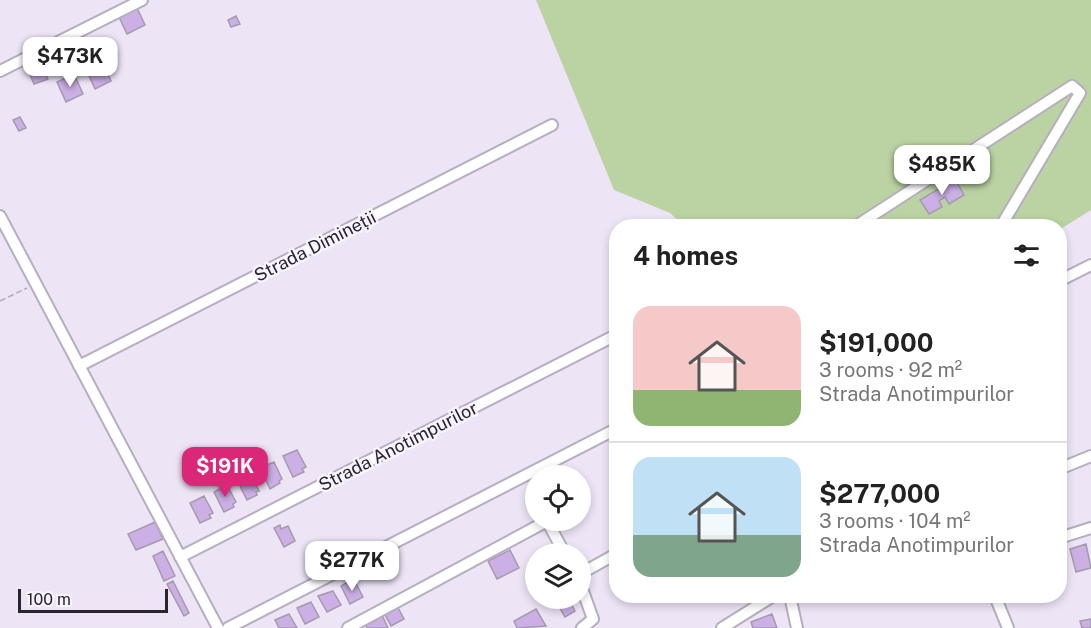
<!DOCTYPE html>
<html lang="en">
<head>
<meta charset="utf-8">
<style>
	:root { --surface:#fff; --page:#f2f2f2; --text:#222; --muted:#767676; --line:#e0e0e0; --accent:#db2777 }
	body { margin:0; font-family:"Public Sans",sans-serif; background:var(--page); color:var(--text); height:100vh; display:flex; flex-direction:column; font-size:22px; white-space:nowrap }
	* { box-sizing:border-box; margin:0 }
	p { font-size:20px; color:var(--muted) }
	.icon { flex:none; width:33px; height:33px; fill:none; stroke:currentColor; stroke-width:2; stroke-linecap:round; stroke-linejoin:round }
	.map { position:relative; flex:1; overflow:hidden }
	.details { position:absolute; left:609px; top:219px; width:458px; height:384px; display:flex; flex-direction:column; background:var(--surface); border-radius:24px; box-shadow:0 3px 9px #0003 }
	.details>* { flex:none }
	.tools { position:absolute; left:525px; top:465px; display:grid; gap:12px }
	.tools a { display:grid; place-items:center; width:66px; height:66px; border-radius:50%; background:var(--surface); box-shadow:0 3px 9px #0003; font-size:30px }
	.scale { position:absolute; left:18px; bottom:15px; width:150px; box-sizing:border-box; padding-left:6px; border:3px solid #28252c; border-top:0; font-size:16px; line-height:21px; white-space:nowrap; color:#28252c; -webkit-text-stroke:4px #f8f3fe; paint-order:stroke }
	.price { position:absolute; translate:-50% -51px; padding:0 14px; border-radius:12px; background:#fff; color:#222; font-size:20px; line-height:39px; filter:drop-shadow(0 2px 3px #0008) }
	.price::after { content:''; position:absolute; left:50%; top:36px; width:18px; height:14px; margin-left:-9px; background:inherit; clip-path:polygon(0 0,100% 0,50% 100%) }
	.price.current { background:var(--accent); color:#fff }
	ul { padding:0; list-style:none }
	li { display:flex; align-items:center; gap:18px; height:150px; padding:0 24px }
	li+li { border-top:2px solid var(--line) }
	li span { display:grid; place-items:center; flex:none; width:168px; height:120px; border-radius:18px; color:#555 }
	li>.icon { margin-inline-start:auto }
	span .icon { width:72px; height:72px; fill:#fffc; stroke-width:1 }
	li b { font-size:26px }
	h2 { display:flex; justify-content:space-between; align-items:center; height:72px; padding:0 24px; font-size:26px }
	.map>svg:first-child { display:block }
</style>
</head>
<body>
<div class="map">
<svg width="1091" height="628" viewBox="0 0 1091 628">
	<rect width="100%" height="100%" fill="#ede4f6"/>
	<path fill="#bbd3a3" d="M536 0H1091V210L1059 230V226H684L670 213 614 190Z"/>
	<path fill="#cbafe5" stroke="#a39bac" stroke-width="1.5" d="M137 8 145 25 127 34 119 17Z
		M236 16 240 24 231 27 228 20Z
		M56 56 62 69 53 73 47 60Z
		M102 61 111 81 95 89 86 69Z
		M41 64 48 79 34 84 28 70Z
		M74 74 83 94 66 102 57 82Z
		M20 117 26 128 19 131 13 120Z
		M955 179 964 195 949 204 945 197 939 201 942 207 929 214 920 200Z
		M297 450 306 467 302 469 304 472 293 477 283 456Z
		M274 462 282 479 279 481 280 483 270 489 260 468Z
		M250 473 259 491 256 492 257 495 247 500 237 480Z
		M227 485 236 502 233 504 234 507 224 512 214 492Z
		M204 496 213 513 209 515 211 518 200 523 190 503Z
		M155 522 163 539 136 550 128 534Z
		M280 525 281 529 288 526 295 541 284 547 274 528Z
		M1086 544 1091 568 1076 572 1070 549Z
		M510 550 519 568 497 579 488 561Z
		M163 551 175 576 164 581 153 556Z
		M173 581 189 613 184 616 167 584Z
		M349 581 351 584 355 582 363 597 350 604 341 586Z
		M333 591 341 605 327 612 318 596Z
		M558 598H568L575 611 565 617 555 600Z
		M311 602 319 617 305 624 297 608Z
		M396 604 404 619 391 626 383 611Z
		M536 609 546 626 517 628 514 621Z
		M289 614 297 628H279L275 620Z
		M772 614 777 628H753L751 622Z
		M382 615 388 628H367L365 624Z
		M1091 619V628H1082L1080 621Z"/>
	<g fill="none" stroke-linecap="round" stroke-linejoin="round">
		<defs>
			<path id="minor" d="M0 71 142 0
				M0 216 218 628
				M856 226 1072 86 1080 93 1001 226
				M1059 281 1091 265
				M79 366 552 125
				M1059 469 1091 456
				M1059 538 1091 528
				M180 557 616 335
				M580 574 616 554
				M580 583 593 619 582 628
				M790 596 797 628
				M995 596 1008 628
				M228 628 616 429
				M348 628 547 521 565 554
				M722 628 773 596"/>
		</defs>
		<use href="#minor" stroke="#b6adbf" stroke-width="14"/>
		<path stroke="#b2aab9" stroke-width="1.5" stroke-dasharray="6 3" stroke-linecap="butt" d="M0 301 27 288"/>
		<use href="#minor" stroke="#fff" stroke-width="10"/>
	</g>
	<g text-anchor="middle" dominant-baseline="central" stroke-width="5" stroke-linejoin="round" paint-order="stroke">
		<g font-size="18" fill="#28252c" stroke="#f8f3fe">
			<text transform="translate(315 246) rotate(-27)">Strada Dimineții</text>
			<text transform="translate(398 446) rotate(-27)">Strada Anotimpurilor</text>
		</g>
	</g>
</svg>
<div class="tools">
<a><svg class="icon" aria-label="locate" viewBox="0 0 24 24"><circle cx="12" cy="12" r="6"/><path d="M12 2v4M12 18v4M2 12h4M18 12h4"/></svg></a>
<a><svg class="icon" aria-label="layers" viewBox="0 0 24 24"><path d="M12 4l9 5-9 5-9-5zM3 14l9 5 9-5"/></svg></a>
</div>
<div class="scale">100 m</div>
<b class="price" style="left:70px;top:88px">$473K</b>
<b class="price" style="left:942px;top:196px">$485K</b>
<b class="price current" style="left:225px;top:498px">$191K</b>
<b class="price" style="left:352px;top:592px">$277K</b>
<section class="details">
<h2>4 homes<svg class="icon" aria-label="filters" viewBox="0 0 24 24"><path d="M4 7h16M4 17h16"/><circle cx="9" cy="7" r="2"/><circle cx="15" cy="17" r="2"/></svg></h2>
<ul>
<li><span style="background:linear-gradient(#f6c9c9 70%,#8fb573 0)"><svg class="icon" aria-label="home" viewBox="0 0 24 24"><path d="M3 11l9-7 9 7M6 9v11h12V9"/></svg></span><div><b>$191,000</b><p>3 rooms · 92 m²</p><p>Strada Anotimpurilor</p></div></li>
<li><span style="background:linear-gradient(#bfe0f5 65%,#7fa58c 0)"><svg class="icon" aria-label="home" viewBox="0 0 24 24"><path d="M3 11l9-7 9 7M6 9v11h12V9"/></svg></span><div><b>$277,000</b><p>3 rooms · 104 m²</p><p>Strada Anotimpurilor</p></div></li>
</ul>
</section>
</div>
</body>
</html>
